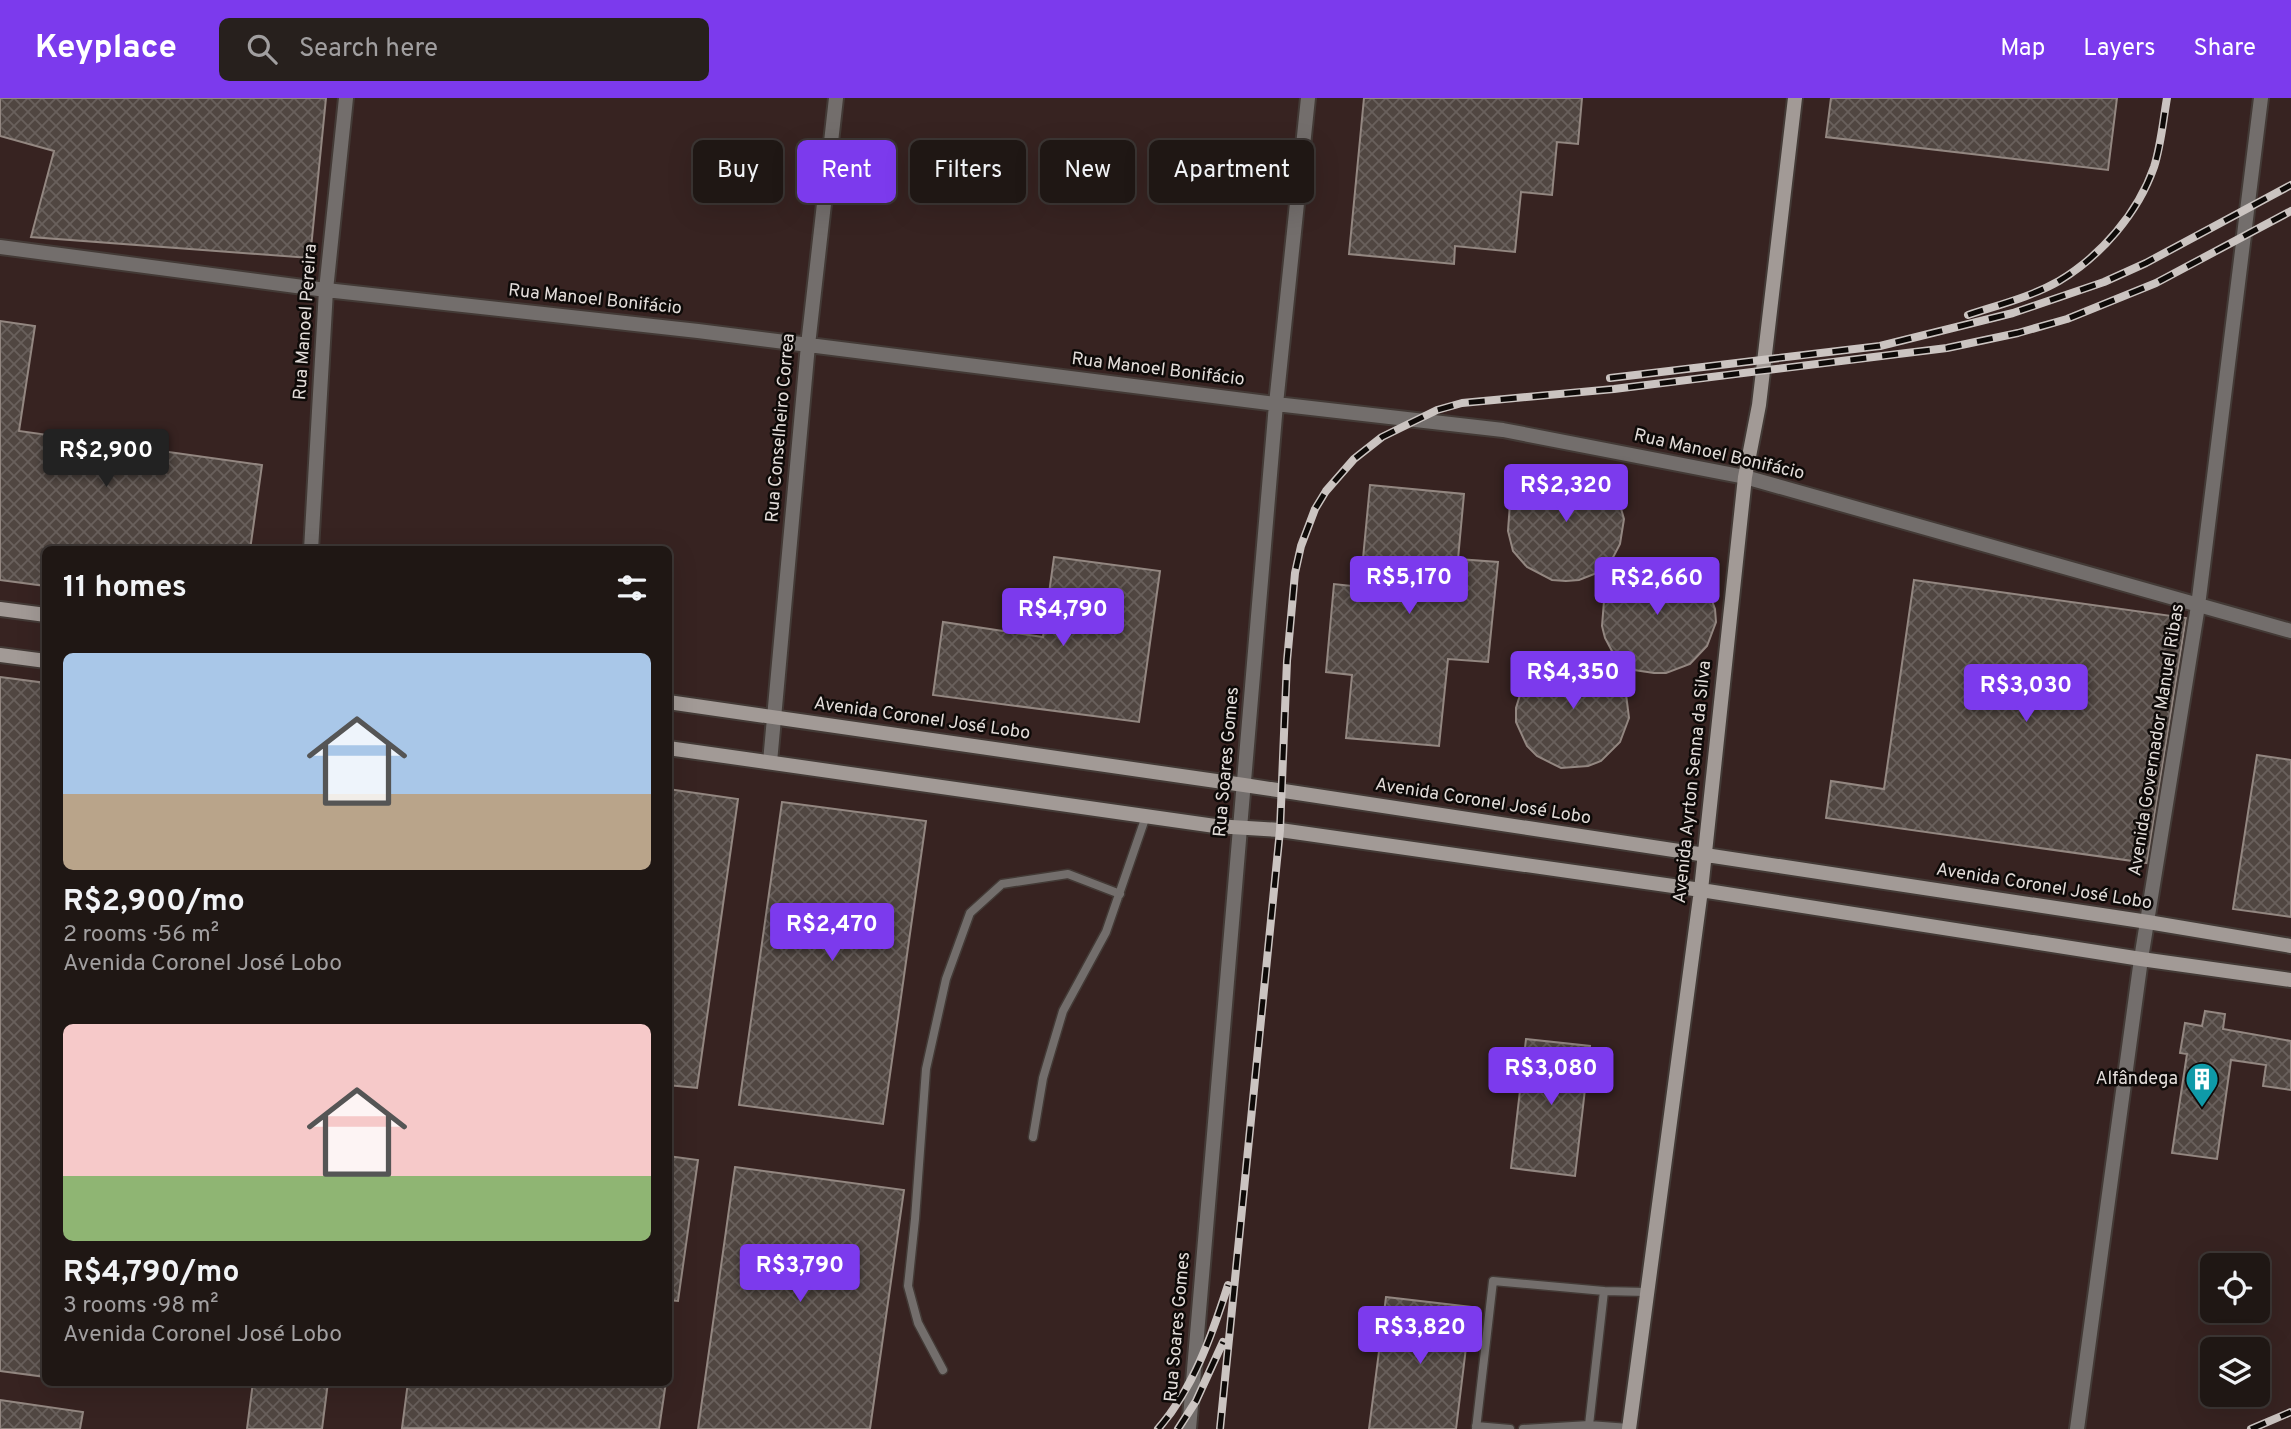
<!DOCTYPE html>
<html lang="en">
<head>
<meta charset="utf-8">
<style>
	:root { --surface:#1f1714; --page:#27201d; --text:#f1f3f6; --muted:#a19fa0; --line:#3c3634; --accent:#7c3aed }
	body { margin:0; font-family:Overpass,sans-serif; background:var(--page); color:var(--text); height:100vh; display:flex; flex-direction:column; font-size:26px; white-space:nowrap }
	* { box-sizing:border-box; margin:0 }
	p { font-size:23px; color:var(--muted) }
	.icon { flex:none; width:38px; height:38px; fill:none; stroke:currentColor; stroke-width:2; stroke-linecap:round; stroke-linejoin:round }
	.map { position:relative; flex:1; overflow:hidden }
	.sheet { position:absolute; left:42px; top:448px; width:630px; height:840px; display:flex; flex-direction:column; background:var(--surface); border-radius:10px; box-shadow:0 7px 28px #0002,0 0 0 2px var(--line) }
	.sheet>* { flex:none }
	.guide { position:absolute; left:693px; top:42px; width:665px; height:63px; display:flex; gap:14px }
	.fabs { position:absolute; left:2200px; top:1155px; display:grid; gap:14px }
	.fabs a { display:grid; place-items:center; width:70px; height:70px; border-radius:10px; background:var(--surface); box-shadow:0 7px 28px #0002,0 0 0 2px var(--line); font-size:35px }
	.price { position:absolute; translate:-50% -60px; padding:0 16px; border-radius:7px; background:var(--accent); color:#fff; font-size:23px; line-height:46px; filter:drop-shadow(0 2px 4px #0008) }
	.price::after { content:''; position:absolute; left:50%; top:42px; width:21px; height:16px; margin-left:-10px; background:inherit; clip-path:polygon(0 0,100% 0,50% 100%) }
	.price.active { background:#222; color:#fff }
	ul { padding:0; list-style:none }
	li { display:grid; align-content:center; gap:14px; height:371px; padding:0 21px }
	li span { display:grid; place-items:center; height:217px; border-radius:10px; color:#555 }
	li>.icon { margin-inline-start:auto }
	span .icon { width:126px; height:126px; fill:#fffc; stroke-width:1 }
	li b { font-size:30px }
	h2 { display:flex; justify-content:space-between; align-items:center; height:84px; padding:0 21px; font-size:30px }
	.pill { padding:0 24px; border-radius:10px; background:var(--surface); box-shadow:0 7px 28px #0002,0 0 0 2px var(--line); font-size:24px; line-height:63px }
	.pill.active { background:var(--accent); color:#fff }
	header { display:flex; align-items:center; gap:42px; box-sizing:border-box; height:98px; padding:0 35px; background:var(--accent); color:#fff }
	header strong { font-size:33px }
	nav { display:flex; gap:38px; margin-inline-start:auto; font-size:24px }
	.search { width:490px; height:63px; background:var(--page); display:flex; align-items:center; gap:18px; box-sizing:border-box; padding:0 24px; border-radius:10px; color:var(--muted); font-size:26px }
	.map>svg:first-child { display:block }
</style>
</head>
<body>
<header>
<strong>Keyplace</strong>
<div class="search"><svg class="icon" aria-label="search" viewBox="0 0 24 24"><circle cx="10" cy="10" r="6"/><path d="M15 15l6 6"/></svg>Search here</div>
<nav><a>Map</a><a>Layers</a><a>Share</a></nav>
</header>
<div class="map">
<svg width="2291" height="1331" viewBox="0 0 2291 1331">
	<defs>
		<pattern id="building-cross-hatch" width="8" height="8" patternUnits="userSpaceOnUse" patternTransform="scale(1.75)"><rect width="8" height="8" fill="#504641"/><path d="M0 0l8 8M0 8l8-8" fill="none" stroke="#69605c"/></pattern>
	</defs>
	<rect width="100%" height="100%" fill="#291f1b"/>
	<path fill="#372321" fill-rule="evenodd" d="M0 0H2291V1331H0ZM46 452H668V1284H46ZM2212 1167H2258V1213H2212ZM2212 1251H2258V1297H2212Z"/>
	<path fill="url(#building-cross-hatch)" stroke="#938781" stroke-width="2" d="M0 0H326L310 160 31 139 54 53 0 38Z
		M1364 0H1582L1578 46 1557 44 1552 97 1521 94 1515 154 1455 148 1454 166 1349 156Z
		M1831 0H2117L2108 72 1826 39Z
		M0 223 35 228 19 333 262 367 250 452H46V488L0 482Z
		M1562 367 1585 370 1605 382 1618 400 1624 421 1620 446 1607 471 1579 482 1566 483 1552 482 1527 469 1513 453 1508 433 1510 405 1517 393 1537 374Z
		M1370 387 1464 396 1458 461 1498 464 1488 564 1448 561 1439 648 1346 640 1352 577 1326 574 1334 486 1352 488 1353 470 1362 471Z
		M1054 459 1160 473 1139 624 933 597 943 524 1043 539Z
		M1649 462 1675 464 1698 477 1706 487 1715 511 1716 524 1707 548 1690 566 1666 575H1654L1621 570 1605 540 1602 528 1604 503 1617 471Z
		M1914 482 2186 520 2147 765 1826 720 1831 683 1884 691Z
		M1576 557 1614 568 1626 596 1629 620 1620 644 1601 663 1588 668 1561 670 1537 658 1527 648 1516 624V610L1524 584 1532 574 1543 565 1556 560Z
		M0 579 46 585V1279L0 1273Z
		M2257 657 2291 662V819L2233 811Z
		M668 691 738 701 697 990 668 987Z
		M782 704 926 723 883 1026 739 1007Z
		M2205 913 2225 916 2223 931 2291 943V992L2263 988 2266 967 2231 962 2217 1061 2172 1055 2187 956 2180 955 2185 925 2202 928Z
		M1526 941 1590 948 1575 1078 1511 1070Z
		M668 1058 698 1062 678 1203 668 1202Z
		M735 1069 904 1092 870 1331H698Z
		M1386 1199 1471 1209 1456 1331H1369Z
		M253 1284H328L322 1331H247Z
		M408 1284H666L659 1331 402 1330Z
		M0 1302 83 1314 80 1331H0Z"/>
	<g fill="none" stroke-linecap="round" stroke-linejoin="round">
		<defs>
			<path id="lane" d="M1033 1039 1043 980 1063 913 1106 834 1146 718
				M943 1272 918 1225 908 1188 915 1121 926 971 946 881 970 815 1002 786 1068 776 1120 796
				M1589 1327 1604 1193
				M1476 1328 1510 1331
				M1476 1331 1493 1183 1604 1193 1646 1194
				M1523 1331 1589 1327 1629 1330"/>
			<path id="street" d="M0 149 326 192 698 233 1276 306 1503 332 1745 379 2291 533
				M311 452 326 192 346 0
				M770 664 808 247 836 0
				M1189 1331 1276 306 1308 0
				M2077 1331 2141 861 2198 508 2261 0"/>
			<path id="secondary" d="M0 511 46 517
				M0 557 46 563
				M668 604 1244 687 2148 824 2291 848
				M668 650 1215 728 1280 732 1701 792 2141 861 2291 882
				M1629 1331 1701 792 1745 379 1759 307 1795 0"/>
		</defs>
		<use href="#lane" stroke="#433a36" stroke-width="11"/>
		<use href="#street" stroke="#433a36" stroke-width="18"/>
		<use href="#secondary" stroke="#433a36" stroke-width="18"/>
		<use href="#lane" stroke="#736e6c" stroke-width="8"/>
		<use href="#street" stroke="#736e6c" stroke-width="14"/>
		<use href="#secondary" stroke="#a29a96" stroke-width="14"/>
		<defs>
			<path id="rail" d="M1968 217C1998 207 2031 199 2059 183 2101 158 2138 115 2154 69 2161 47 2163 23 2167 0
				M1610 280 1880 248 2013 215 2104 184 2146 165 2291 87
				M1158 1331C1193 1291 1212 1237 1228 1187
				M1178 1331 1196 1303 1223 1244
				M1220 1331 1280 732 1287 563 1295 475 1301 448 1315 411 1326 393 1354 361 1382 339 1437 312 1462 305 1614 291 1947 250 2018 235 2067 221 2156 185 2291 113
				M2251 1331 2291 1314"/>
		</defs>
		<use href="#rail" stroke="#cbc4c1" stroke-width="8"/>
		<use href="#rail" stroke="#0e0a08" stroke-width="5" stroke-dasharray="16" stroke-linecap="butt"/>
	</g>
	<defs>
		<symbol id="building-pin" viewBox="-11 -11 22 30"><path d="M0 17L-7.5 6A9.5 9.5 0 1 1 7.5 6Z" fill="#0f9aa8" stroke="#0e0a08"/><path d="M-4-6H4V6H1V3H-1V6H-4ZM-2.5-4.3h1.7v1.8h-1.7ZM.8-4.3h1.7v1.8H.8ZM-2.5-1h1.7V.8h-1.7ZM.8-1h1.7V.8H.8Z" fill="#fff"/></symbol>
	</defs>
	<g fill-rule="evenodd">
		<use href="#building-pin" x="2183" y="962" width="38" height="52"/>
	</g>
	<g text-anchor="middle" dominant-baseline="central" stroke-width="5" stroke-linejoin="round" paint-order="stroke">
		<g font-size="18" fill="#e3ddda" stroke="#0e0a08">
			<text transform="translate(595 202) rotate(6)">Rua Manoel Bonifácio</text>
			<text transform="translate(306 224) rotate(-86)">Rua Manoel Pereira</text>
			<text transform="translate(1158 272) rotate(7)">Rua Manoel Bonifácio</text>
			<text transform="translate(781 330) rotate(-85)">Rua Conselheiro Correa</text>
			<text transform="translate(1719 357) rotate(13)">Rua Manoel Bonifácio</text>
			<text transform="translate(922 621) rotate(8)">Avenida Coronel José Lobo</text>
			<text transform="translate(2157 642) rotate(-81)">Avenida Governador Manuel Ribas</text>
			<text transform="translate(1227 664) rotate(-85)">Rua Soares Gomes</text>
			<text transform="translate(1693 684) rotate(-84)">Avenida Ayrton Senna da Silva</text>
			<text transform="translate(1483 704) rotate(9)">Avenida Coronel José Lobo</text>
			<text transform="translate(2044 789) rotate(9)">Avenida Coronel José Lobo</text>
			<text transform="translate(1178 1229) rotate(-85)">Rua Soares Gomes</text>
		</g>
		<g font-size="18" fill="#e3ddda" stroke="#0e0a08" text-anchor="end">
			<text x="2178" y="981">Alfândega</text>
		</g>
	</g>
</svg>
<div class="fabs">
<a><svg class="icon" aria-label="locate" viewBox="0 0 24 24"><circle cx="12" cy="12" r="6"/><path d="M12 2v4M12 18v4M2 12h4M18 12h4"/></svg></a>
<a><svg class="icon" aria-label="layers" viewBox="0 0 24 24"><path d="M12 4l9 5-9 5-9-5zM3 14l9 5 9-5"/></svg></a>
</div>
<b class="price active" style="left:106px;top:391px">R$2,900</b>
<b class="price" style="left:1566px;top:426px">R$2,320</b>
<b class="price" style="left:1409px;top:518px">R$5,170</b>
<b class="price" style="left:1657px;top:519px">R$2,660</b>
<b class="price" style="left:1063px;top:550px">R$4,790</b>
<b class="price" style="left:1573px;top:613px">R$4,350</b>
<b class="price" style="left:2026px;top:626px">R$3,030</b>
<b class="price" style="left:832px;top:865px">R$2,470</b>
<b class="price" style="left:1551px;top:1009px">R$3,080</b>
<b class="price" style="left:800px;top:1206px">R$3,790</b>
<b class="price" style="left:1420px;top:1268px">R$3,820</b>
<div class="guide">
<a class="pill">Buy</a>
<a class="pill active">Rent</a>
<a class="pill">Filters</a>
<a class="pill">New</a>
<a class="pill">Apartment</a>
</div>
<section class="sheet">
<h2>11 homes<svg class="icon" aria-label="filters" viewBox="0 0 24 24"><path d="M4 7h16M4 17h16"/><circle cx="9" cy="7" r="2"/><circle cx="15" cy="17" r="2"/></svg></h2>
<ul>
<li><span style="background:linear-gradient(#a9c7e8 65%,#b9a48a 0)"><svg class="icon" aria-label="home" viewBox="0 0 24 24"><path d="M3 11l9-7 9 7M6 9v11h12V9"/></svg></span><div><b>R$2,900/mo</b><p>2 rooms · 56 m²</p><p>Avenida Coronel José Lobo</p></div></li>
<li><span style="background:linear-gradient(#f6c9c9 70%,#8fb573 0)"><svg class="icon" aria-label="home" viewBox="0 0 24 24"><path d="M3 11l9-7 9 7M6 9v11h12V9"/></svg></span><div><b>R$4,790/mo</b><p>3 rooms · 98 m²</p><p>Avenida Coronel José Lobo</p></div></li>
</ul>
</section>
</div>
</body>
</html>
